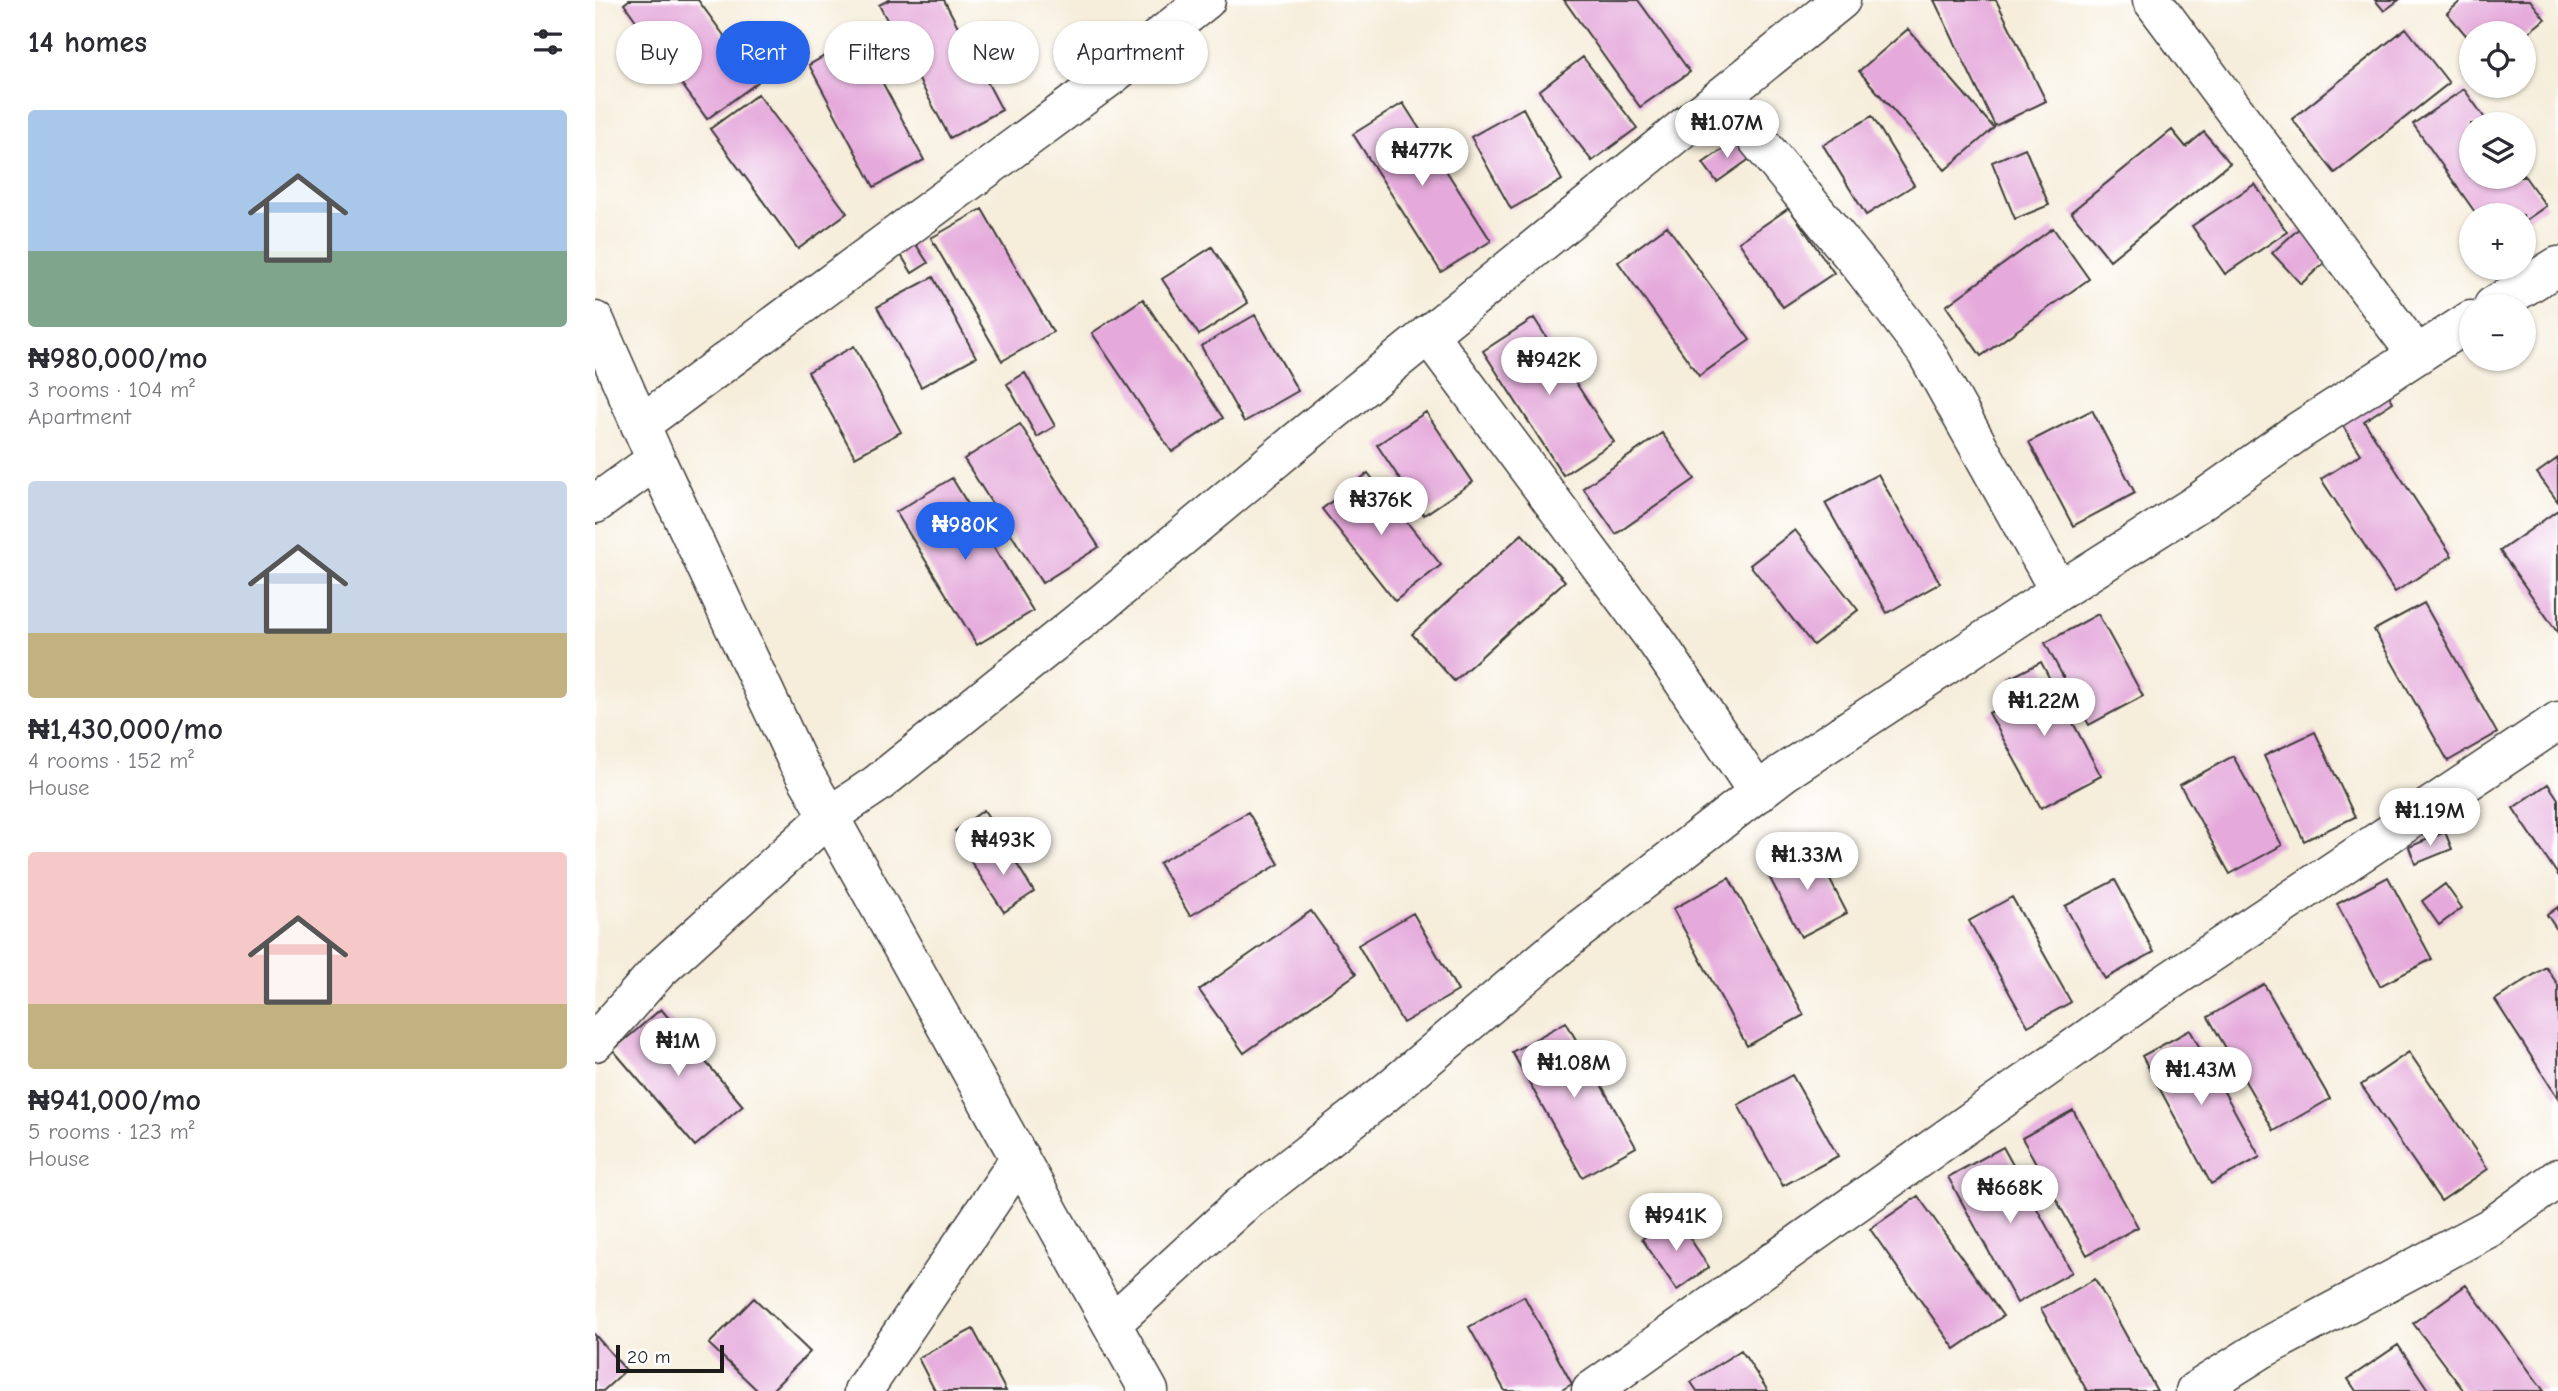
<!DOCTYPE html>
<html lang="en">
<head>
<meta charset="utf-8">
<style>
	:root { --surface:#fff; --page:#f7f7f7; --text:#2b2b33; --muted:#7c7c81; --accent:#2563eb }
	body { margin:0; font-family:"Comic Neue",sans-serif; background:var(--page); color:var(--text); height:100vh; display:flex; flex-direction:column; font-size:26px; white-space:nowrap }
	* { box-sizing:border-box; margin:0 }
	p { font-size:23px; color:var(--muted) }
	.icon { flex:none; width:38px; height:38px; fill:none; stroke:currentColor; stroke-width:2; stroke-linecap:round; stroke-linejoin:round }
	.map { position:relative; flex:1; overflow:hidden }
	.details { display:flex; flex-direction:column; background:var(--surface); width:595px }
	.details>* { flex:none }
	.hud { position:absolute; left:21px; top:21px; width:665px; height:63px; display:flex; gap:14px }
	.tools { position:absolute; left:1864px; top:21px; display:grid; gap:14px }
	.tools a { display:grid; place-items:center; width:77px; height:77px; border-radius:50%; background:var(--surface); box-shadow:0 2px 5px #0004; font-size:35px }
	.scale { position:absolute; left:21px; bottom:18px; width:108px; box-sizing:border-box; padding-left:7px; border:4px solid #1c1c1c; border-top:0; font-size:19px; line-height:24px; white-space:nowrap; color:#1c1c1c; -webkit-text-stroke:5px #fff; paint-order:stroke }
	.price { position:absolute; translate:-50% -60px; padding:0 16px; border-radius:24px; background:#fff; color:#222; font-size:23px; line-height:46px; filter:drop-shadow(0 2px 4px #0008) }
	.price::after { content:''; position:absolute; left:50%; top:42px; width:21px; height:16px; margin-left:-10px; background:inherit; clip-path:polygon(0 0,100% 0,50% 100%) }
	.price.current { background:var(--accent); color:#fff }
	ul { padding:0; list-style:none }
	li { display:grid; align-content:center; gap:14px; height:371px; padding:0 28px }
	li span { display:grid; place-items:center; height:217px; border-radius:7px; color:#555 }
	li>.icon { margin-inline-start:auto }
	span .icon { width:126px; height:126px; fill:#fffc; stroke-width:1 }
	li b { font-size:30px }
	h2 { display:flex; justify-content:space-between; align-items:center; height:84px; padding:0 28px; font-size:30px }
	.chip { padding:0 24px; border-radius:32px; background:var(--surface); box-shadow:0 2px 5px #0004; font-size:24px; line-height:63px }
	.chip.current { background:var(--accent); color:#fff }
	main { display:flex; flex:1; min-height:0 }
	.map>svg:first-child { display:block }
</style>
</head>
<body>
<main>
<section class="details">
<h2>14 homes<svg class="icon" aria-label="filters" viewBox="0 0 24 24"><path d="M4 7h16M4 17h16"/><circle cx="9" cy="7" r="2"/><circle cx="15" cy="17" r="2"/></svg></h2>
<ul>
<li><span style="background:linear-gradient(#a9c7e8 65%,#7fa58c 0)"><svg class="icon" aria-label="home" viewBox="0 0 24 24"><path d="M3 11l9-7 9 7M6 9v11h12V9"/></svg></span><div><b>₦980,000/mo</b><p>3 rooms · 104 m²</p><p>Apartment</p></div></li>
<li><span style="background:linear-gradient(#c9d6e8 70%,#c2b280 0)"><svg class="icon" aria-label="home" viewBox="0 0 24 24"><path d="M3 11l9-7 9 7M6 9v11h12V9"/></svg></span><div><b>₦1,430,000/mo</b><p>4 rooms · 152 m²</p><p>House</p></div></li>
<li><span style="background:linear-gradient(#f6c9c9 70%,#c2b280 0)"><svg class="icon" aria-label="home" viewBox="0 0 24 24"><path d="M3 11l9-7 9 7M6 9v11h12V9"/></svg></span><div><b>₦941,000/mo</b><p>5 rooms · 123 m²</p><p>House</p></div></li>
</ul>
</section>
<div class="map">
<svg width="1963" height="1391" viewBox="0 0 1963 1391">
	<rect width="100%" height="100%" fill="#fff"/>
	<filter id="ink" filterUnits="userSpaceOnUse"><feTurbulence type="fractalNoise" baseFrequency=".0143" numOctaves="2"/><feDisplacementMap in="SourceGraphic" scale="14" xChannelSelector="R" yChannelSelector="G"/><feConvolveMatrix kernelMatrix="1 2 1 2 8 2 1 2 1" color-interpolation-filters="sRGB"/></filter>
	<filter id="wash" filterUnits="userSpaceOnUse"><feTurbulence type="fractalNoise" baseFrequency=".00686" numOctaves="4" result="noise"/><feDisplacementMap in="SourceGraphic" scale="28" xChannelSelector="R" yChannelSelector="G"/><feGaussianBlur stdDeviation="1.57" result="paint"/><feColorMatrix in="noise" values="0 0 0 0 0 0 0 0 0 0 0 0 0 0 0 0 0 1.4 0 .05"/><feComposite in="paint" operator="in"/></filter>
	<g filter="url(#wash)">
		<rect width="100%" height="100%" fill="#f6edda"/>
		<g id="blocks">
			<path fill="#e5aadb" d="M34 0H103L163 82 112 119 29 4Z
				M294 0H349L407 110 355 138 284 5Z
				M969 0H1043L1095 72 1045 107Z
				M1339 0H1401L1451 101 1400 126Z
				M1780 0H1804L1789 11Z
				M1867 0H1935L1950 19 1928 37V33H1876V41L1852 13Z
				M1811 28 1854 83 1740 173 1697 119Z
				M1313 29 1399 128 1350 170 1264 71Z
				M263 37 329 160 279 187 214 65Z
				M988 57 1042 128 997 161 944 91Z
				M1869 89 1894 124H1876V177H1928V174L1951 206 1928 222V215H1882L1818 124Z
				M163 94 252 213 203 249 115 129Z
				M808 103 896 241 846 272 758 134Z
				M928 108 967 180 916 209 876 137Z
				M1277 116 1319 185 1271 215 1228 145Z
				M1577 130 1591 147 1609 132 1635 163 1515 260 1476 212Z
				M1142 139 1156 158 1122 182 1108 163Z
				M1430 148 1454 205 1420 219 1397 162Z
				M1660 184 1692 232 1630 274 1597 226Z
				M1194 208 1239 273 1188 307 1144 242Z
				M387 209 458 332 407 361 336 238Z
				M1710 223 1739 254 1706 284 1677 253Z
				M1072 226 1155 340 1104 376 1023 262Z
				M1458 228 1494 279 1386 356 1351 306Z
				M318 240 333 263 317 273 303 250Z
				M617 247 653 303 604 335 567 279Z
				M338 277 381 357 326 387 282 307Z
				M548 299 628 418 577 452 497 333Z
				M660 315 703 391 649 422 606 346Z
				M939 318 1019 442 968 475 888 351Z
				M259 346 306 432 260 457 213 372Z
				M430 373 460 426 442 437 412 384Z
				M1791 390 1798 402 1769 421 1857 556 1800 592 1726 479 1766 454 1744 420Z
				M1497 410 1540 493 1478 526 1434 442Z
				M831 412 878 482 829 515 782 445Z
				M425 424 504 547 447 583 369 459Z
				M1067 433 1100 479 1021 534 988 488Z
				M1963 458V502L1942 473Z
				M773 473 846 565 800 601 727 509Z
				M1283 474 1345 583 1292 613 1230 503Z
				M357 478 438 611 382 645 301 512Z
				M1963 510V633L1905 551Z
				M1200 530 1263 610 1218 645 1155 565Z
				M927 534 970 581 859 681 817 634Z
				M1829 603 1902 733 1853 761 1779 630Z
				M1503 614 1548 696 1494 725 1450 643Z
				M1446 662 1506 776 1446 808 1394 713 1423 698 1413 679Z
				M1720 732 1760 817 1709 841 1669 756Z
				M1638 756 1687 845 1635 874 1585 785Z
				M1953 784 1963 799V875L1918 808Z
				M389 810 404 833 376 852 360 831Z
				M653 812 684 864 595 916 564 863Z
				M1850 832 1857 849 1820 864 1814 847Z
				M408 841 439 892 409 912 376 862Z
				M1218 847 1252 913 1206 937 1171 871Z
				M1793 877 1837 959 1785 986 1742 904Z
				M1134 878 1209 1015 1152 1046 1078 909Z
				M1520 880 1559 952 1510 979 1470 906Z
				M1850 884 1867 908 1844 925 1827 901Z
				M1417 897 1476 1002 1433 1026 1374 921Z
				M1963 907V931L1952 915Z
				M716 911 761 974 649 1053 604 990Z
				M818 913 863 991 808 1023 763 945Z
				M1951 967 1963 985V1098L1900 1000Z
				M1669 984 1735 1099 1679 1131 1613 1017Z
				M66 1009 148 1106 100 1146 18 1050Z
				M971 1022 1041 1147 987 1177 917 1052Z
				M1595 1030 1665 1157 1616 1184 1547 1056Z
				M1814 1052 1893 1169 1846 1201 1766 1085Z
				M1197 1075 1243 1156 1188 1186 1143 1105Z
				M1478 1110 1543 1227 1492 1255 1427 1138Z
				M1408 1147 1477 1272 1422 1303 1353 1177Z
				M1323 1196 1408 1316 1360 1349 1275 1229Z
				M1080 1216 1114 1267 1082 1290 1047 1239Z
				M1500 1279 1562 1391H1492L1446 1309Z
				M1871 1285 1949 1391H1869L1818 1323Z
				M929 1296 977 1384 965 1391H910L874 1327Z
				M159 1298 215 1352 176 1391H163L114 1344Z
				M378 1329 411 1391H340L323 1358Z
				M0 1335 31 1370 8 1391H0Z
				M1803 1345 1834 1391H1761L1753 1379Z
				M1146 1350 1173 1391H1102L1096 1382Z"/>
		</g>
	</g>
	<g filter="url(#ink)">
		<use href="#blocks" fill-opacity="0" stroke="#3d3b38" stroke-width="2"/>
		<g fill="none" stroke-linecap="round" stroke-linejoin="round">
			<defs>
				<path id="minor" d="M1557 0 1822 355
					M1127 96 1269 270 1331 352 1464 591
					M1898 306 1963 266
					M0 321 61 460 202 761 234 816 64 970 0 1042
					M833 334 1064 645 1163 793
					M45 425 516 76 611 0
					M0 504 61 460
					M517 1323 644 1207 788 1095 980 933 1188 773 1464 591 1600 505 1704 431 1876 320
					M268 1391 425 1158
					M554 1391 234 816 282 784 510 601 702 441 1246 0
					M996 1391 1561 990 1963 721
					M1600 1391 1667 1349 1896 1227 1963 1178"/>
			</defs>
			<use href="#minor" stroke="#3d3b38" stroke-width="41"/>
			<use href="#minor" stroke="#fff" stroke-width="38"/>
		</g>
	</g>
</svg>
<div class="tools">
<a><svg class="icon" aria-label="locate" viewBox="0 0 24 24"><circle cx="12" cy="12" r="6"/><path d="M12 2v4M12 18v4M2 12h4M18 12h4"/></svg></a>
<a><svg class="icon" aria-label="layers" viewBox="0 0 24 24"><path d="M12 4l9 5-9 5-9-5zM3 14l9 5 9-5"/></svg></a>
<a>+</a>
<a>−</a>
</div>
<div class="scale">20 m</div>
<b class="price" style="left:1132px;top:160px">₦1.07M</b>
<b class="price" style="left:827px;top:188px">₦477K</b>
<b class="price" style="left:954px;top:397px">₦942K</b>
<b class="price" style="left:786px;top:537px">₦376K</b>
<b class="price current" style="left:370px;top:562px">₦980K</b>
<b class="price" style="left:1449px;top:738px">₦1.22M</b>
<b class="price" style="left:1835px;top:848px">₦1.19M</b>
<b class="price" style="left:408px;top:877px">₦493K</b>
<b class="price" style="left:1212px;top:892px">₦1.33M</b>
<b class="price" style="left:83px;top:1078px">₦1M</b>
<b class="price" style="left:979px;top:1100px">₦1.08M</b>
<b class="price" style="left:1606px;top:1107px">₦1.43M</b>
<b class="price" style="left:1415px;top:1225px">₦668K</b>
<b class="price" style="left:1081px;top:1253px">₦941K</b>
<div class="hud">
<a class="chip">Buy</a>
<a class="chip current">Rent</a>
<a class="chip">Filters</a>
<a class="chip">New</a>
<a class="chip">Apartment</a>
</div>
</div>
</main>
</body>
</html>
